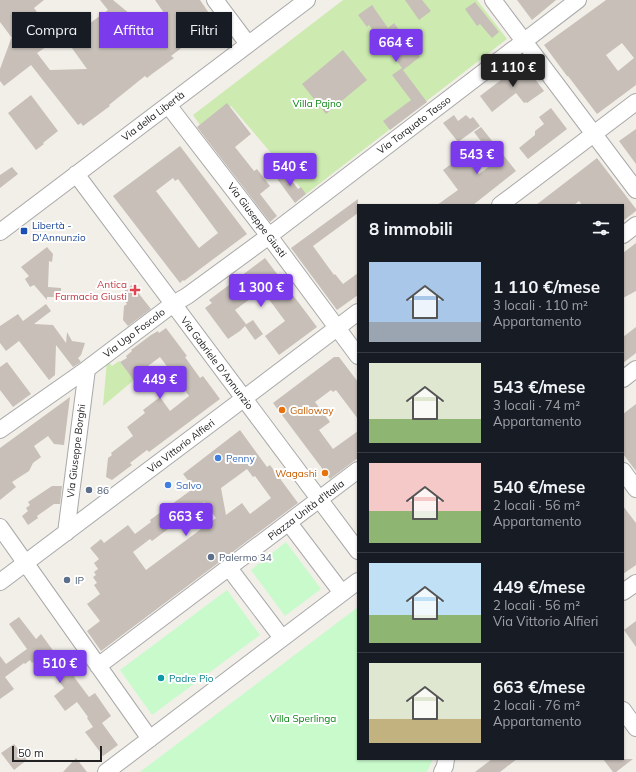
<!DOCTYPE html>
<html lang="it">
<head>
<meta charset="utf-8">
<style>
	:root { --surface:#171b24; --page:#242831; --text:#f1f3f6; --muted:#9ea1a6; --line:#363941; --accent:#7c3aed }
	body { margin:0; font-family:Mulish,sans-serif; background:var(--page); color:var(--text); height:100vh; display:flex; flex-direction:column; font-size:15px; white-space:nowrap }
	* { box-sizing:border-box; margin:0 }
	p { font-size:13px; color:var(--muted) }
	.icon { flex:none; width:22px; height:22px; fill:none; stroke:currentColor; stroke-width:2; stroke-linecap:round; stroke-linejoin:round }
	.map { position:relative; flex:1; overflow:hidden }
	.side { position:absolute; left:357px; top:204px; width:267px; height:556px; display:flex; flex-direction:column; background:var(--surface); border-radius:0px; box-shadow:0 1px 3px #0004 }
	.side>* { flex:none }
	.top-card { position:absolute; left:12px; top:12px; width:285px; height:36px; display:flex; gap:8px }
	.scale { position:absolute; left:12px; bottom:10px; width:90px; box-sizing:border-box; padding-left:4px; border:2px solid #222; border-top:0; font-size:11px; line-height:14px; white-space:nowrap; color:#222; -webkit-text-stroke:3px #fff; paint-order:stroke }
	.price { position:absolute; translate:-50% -34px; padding:0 9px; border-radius:4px; background:var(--accent); color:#fff; font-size:13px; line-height:26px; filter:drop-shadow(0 1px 2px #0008) }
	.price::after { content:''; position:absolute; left:50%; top:24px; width:12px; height:9px; margin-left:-6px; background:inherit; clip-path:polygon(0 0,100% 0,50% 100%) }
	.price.on { background:#222; color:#fff }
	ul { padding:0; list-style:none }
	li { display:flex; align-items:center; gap:12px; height:100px; padding:0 12px }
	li+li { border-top:1px solid var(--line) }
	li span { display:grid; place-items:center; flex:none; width:112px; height:80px; border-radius:0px; color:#555 }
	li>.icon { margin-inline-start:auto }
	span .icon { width:48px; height:48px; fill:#fffc; stroke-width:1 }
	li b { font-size:17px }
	h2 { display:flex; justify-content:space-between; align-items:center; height:48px; padding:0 12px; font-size:17px }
	.tag { padding:0 14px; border-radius:0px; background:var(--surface); box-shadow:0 1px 3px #0004; font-size:14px; line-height:36px }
	.tag.on { background:var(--accent); color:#fff }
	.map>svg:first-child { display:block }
</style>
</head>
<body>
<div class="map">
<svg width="636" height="772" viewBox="0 0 636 772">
	<rect width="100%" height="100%" fill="#f2efe9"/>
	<path fill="#cdebb0" d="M343 0H477L507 39 306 194 231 106 202 128 193 115Z
		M107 360 112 366 119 361 134 380 103 406Z"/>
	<path fill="#c8facc" d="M286 542 321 589 285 616 251 570Z
		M227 590 260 635 152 715 120 670Z
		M358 607V759H433L427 772H140Z"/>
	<path fill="#c7bfb8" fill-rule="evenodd" d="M0 0H44L34 8 49 28 39 37 46 47 37 53 50 70 87 69 69 44 82 35 81 33 83 31 82 29 108 10 100 0H113L130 14 126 17 141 34 144 32 148 36 166 16 155 0H200L215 22 171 56 174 58 152 74 147 78 145 76 109 105 110 106 83 126 81 123 78 125 31 65 4 86 0 81V69L11 39 12 38 0 22Z
		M405 0H422L431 11 419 20Z
		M517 0H556L532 20Z
		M606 0H636V85L597 114 568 76H567L544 45ZM622 43 634 58 618 71 606 55Z
		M475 2 499 32 492 38 480 24 477 26 465 9Z
		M372 5 388 28 394 23 420 57 403 70 427 102 390 130 383 121 411 100 392 75 402 68 369 25 367 27 358 15Z
		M343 50 367 80 326 114 302 84Z
		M523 63 544 91 527 103 526 102 524 103 516 93 492 112 480 96Z
		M31 95 58 131 43 143 44 144 36 150 8 113Z
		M227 103 251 134 235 147 254 171 257 169 270 186 260 194 277 216 270 222 197 127Z
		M551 108 567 129 528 159 519 148 535 135V131L544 124 539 117Z
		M454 115 458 121 466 115 470 119 473 117 480 126 458 142 443 123Z
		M481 127 516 171 473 205H437L458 190 443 170 465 154 479 174 496 161 474 132Z
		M636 129V164L619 141Z
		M180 146 247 234 184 281 183 280 180 283 113 196ZM173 178 175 181 178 179 218 233 199 248 156 191Z
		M597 158 636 209V211L623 221V205H582L579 201 574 205H536Z
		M12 167 18 174 0 188V175Z
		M284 170 298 189 301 187 306 194 295 203 275 176Z
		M358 199V213L313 246 334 275 335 274 343 284 358 273V295L337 310 291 248Z
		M636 243V291L623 298V253Z
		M47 247 53 254 52 262 49 261 48 287 61 288V297H47V300L34 285 30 287 25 279 29 276 21 267Z
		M265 258 317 327 279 355 265 336 285 321 262 290 235 310 246 324 245 325 253 320 263 334 255 340 245 326 240 331 228 339 205 308 212 303 209 300Z
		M132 285 151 309 128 326 123 320 124 306 127 304 124 300 125 290Z
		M46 304 51 311 34 324 53 325 66 343 67 332 72 341 85 343 81 355 78 358 81 362 73 367 56 345 55 375 49 380 19 341 6 351 0 343V326L18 314 23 321Z
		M636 327V353L623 363V337Z
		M166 328 187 356 185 357 200 378 203 376 220 399 149 452 147 450 130 463 132 465 112 480 106 477 108 458 112 455 111 453 133 436 127 427 145 413 143 410 160 397 170 411 189 396 160 357 140 372 144 377 136 383 120 362 127 358 126 356 132 351 131 350 151 335 158 331 159 333Z
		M334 357H339L358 382V419L336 390 333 392 331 390 315 402 330 422 319 430 333 449 358 431V458L330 479 273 403Z
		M7 362 31 394 13 407 0 390V367Z
		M70 397 64 445 54 444 48 436 34 446 41 457 33 463 29 471 12 482 16 487 0 500V448Z
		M636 404V471L623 454V414Z
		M240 430 267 467 270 465 298 503 101 651 87 631 100 621 87 604 100 594 94 585 97 583 93 577 96 575 94 572 98 569 94 563 99 559 90 548 101 539 104 543 128 525 135 534 151 522 150 520 194 488 183 474ZM247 469 253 477 255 476 271 498 250 514 242 503 226 515 221 488ZM204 502 216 518 146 570 133 552 150 539 152 541Z
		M52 486H62L60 504H54L37 516 38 518 28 525 22 516 28 511 26 508 30 505 28 502Z
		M623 506 636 523V565L623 574Z
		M19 617 36 639 41 634 57 656 64 650 81 672 74 677 89 697 95 693 111 716 102 723 118 745 103 756 85 732 93 727 87 718 88 717 77 702 65 711 54 696 64 688 55 676 58 673 44 655 32 663 30 660 25 664 24 663 5 677 14 689 0 699V656L6 664 27 649 9 624Z
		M636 621V647L624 630Z
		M14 744 27 760 14 770 1 753Z
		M76 758 87 772H63Z
		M492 759H517L500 772H475Z
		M603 759H633L616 772H613Z"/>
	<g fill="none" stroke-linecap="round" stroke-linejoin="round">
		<defs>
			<path id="minor" d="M215 0 248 44
				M493 0 636 190
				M168 105 269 236 358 356
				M76 174 358 551
				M500 205 636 102
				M0 232 307 0
				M623 235 636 225
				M623 379 636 369
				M0 430 87 369 173 304 187 296 269 236 578 0
				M623 471 636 489
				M289 523 342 593
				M0 527 150 739
				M66 533 87 369
				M229 568 282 638
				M0 582 230 409 358 312
				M623 592 636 583
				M98 666 358 470
				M623 710 636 728
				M106 772 358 581
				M442 772 445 766 446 759"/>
		</defs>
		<use href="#minor" stroke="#a9a9a9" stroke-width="18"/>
		<use href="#minor" stroke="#fff" stroke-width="16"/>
	</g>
	<rect fill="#1a4fb4" stroke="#fff" stroke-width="1.5" x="20" y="227" width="8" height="8" rx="2"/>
	<path fill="#e0444e" stroke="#fff" stroke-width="1.5" d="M133 284h4v4h4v4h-4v4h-4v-4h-4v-4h4z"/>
	<g fill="#e8710a" stroke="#fff" stroke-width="1.5">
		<circle cx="282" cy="410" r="4"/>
		<circle cx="325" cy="473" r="4"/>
	</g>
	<g fill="#3f7fe0" stroke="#fff" stroke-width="1.5">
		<circle cx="218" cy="458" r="4"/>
		<circle cx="168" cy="485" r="4"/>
	</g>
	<g fill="#5c6f8a" stroke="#fff" stroke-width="1.5">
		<circle cx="89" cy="490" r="4"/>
		<circle cx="211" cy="557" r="4"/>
		<circle cx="67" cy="580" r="4"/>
	</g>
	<circle fill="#0f9aa8" stroke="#fff" stroke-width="1.5" cx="161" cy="678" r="4"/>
	<g text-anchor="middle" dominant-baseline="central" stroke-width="4" stroke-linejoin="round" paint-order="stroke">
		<g font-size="10" fill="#0c8416" stroke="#fff">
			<text x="317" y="103">Villa Pajno</text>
			<text x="303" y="718">Villa Sperlinga</text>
		</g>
		<g font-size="10" fill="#222" stroke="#fff">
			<text transform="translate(153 116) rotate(-37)">Via della Libertà</text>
			<text transform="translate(414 125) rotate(-37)">Via Torquato Tasso</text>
			<text transform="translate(257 220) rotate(53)">Via Giuseppe Giusti</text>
			<text transform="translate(134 333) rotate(-37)">Via Ugo Foscolo</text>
			<text transform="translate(217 363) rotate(53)">Via Gabriele D'Annunzio</text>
			<text transform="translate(181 446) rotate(-37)">Via Vittorio Alfieri</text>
			<text transform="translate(76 451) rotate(-83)">Via Giuseppe Borghi</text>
			<text transform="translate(306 510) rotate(-37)">Piazza Unità d'Italia</text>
		</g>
		<g font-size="10" fill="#164399" stroke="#fff" text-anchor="start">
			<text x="32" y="225">Libertà -<tspan x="32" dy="12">D'Annunzio</tspan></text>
		</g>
		<g font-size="10" fill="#be3a42" stroke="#fff" text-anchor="end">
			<text x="127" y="284">Antica<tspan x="127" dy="12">Farmacia Giusti</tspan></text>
		</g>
		<g font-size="10" fill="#c56008" stroke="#fff" text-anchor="start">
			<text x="290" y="410">Galloway</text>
			<text x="317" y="473" text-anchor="end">Wagashi</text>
		</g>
		<g font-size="10" fill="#366cbe" stroke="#fff" text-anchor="start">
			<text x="226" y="458">Penny</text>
			<text x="176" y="485">Salvo</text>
		</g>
		<g font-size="10" fill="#4e5e75" stroke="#fff" text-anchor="start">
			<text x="97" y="490">86</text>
			<text x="219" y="557">Palermo 34</text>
			<text x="75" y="580">IP</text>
		</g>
		<g font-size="10" fill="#0d838f" stroke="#fff" text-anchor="start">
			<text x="169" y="678">Padre Pio</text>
		</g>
	</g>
</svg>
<div class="scale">50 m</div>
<b class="price" style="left:396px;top:63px">664 €</b>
<b class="price on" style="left:513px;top:88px">1 110 €</b>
<b class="price" style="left:477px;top:175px">543 €</b>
<b class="price" style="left:290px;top:187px">540 €</b>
<b class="price" style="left:261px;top:308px">1 300 €</b>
<b class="price" style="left:160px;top:400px">449 €</b>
<b class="price" style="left:186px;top:537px">663 €</b>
<b class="price" style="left:60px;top:684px">510 €</b>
<div class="top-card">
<a class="tag">Compra</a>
<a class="tag on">Affitta</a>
<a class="tag">Filtri</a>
</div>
<section class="side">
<h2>8 immobili<svg class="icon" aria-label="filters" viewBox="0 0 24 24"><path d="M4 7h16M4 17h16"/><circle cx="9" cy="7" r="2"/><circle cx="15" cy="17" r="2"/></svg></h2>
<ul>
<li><span style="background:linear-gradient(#a9c7e8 75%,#9aa5b1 0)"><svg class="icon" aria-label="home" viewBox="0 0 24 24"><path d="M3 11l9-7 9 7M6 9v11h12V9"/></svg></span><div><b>1 110 €/mese</b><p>3 locali · 110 m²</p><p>Appartamento</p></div></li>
<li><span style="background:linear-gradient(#dfe7d0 70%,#8fb573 0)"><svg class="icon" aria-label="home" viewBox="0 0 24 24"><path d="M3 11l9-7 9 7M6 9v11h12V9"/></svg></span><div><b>543 €/mese</b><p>3 locali · 74 m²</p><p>Appartamento</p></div></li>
<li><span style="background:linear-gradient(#f6c9c9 60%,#8fb573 0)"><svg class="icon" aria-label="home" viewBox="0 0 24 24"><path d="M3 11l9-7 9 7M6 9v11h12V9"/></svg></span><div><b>540 €/mese</b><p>2 locali · 56 m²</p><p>Appartamento</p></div></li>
<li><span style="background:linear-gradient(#bfe0f5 65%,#8fb573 0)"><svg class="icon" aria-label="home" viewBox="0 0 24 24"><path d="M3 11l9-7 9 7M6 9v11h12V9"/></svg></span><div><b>449 €/mese</b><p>2 locali · 56 m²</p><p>Via Vittorio Alfieri</p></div></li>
<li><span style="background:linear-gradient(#dfe7d0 70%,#c2b280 0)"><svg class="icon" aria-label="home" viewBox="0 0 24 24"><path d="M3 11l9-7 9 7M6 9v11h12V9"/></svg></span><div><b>663 €/mese</b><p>2 locali · 76 m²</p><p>Appartamento</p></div></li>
</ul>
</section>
</div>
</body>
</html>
